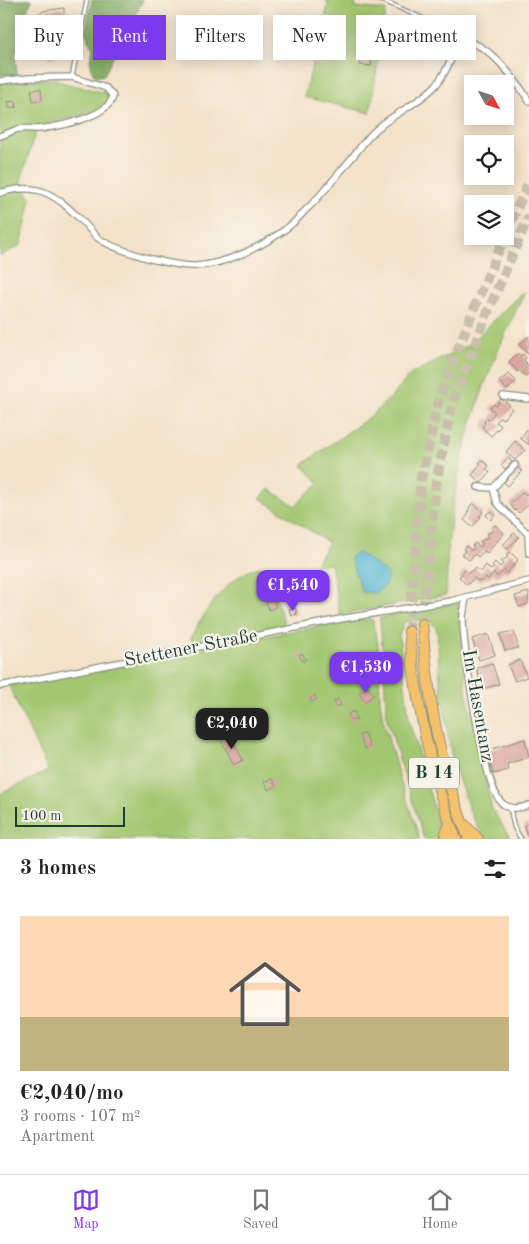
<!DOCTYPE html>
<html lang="en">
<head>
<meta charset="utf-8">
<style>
	:root { --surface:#fff; --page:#f6f6f6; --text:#222; --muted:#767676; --line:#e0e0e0; --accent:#7c3aed }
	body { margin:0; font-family:"Old Standard TT",serif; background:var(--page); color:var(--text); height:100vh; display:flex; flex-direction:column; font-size:19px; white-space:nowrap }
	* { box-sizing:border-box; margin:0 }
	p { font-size:16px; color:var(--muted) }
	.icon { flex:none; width:28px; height:28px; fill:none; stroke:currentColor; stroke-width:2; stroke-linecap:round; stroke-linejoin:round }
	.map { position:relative; height:839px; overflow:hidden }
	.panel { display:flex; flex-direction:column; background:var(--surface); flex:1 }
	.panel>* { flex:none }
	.guide { position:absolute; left:15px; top:15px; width:500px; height:45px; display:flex; gap:10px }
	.needle { width:32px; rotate:130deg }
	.controls { position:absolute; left:464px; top:75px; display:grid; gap:10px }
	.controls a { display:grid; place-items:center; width:50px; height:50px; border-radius:0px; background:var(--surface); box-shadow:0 2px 12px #0003; font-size:25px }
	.scale { position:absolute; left:15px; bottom:12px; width:110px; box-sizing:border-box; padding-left:5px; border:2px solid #1f3d34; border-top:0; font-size:14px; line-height:18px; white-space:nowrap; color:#1f3d34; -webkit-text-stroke:4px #f7f3e8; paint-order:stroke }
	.price { position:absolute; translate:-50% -42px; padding:0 11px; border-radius:10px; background:var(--accent); color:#fff; font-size:16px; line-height:32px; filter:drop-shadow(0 1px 2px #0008) }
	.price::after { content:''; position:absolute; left:50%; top:30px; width:15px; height:11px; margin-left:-8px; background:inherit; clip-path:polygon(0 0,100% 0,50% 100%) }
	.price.on { background:#222; color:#fff }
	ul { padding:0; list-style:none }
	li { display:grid; align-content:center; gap:10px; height:265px; padding:0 20px }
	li+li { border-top:1px solid var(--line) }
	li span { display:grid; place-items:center; height:155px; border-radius:0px; color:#555 }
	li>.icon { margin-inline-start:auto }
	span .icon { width:90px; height:90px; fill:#fffc; stroke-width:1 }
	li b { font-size:21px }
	h2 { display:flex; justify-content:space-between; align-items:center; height:60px; padding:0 20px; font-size:21px }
	.chip { padding:0 18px; border-radius:0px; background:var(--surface); box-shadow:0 2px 12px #0003; font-size:18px; line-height:45px }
	.chip.on { background:var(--accent); color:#fff }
	.menu { display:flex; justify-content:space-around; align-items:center; height:70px; border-top:1px solid var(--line); background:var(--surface); font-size:14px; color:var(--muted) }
	.menu a { display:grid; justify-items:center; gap:2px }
	.menu .on { color:var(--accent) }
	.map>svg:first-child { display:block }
</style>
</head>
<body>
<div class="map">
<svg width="529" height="839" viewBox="0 0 529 839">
	<rect width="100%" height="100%" fill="#f7f3e8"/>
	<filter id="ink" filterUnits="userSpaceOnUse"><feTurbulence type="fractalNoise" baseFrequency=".02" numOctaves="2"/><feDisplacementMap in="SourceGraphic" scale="10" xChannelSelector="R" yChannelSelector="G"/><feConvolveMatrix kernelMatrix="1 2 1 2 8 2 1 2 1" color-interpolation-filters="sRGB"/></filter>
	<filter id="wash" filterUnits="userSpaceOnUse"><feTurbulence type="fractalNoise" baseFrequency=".0096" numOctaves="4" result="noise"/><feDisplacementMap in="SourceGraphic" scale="20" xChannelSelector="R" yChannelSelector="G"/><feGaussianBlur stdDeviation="1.12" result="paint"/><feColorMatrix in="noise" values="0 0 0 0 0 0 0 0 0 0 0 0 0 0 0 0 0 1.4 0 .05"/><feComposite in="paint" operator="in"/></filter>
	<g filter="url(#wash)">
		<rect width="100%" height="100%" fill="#f4e2ca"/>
		<path fill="#a3c771" stroke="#618252" d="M325 0H356L355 7 386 10 370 113 304 97 328 5V2Z
			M56 79 64 83 106 93 109 98 108 103 92 112 37 126 20 184 31 198 21 245 0 256V82Z
			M522 292 524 294C492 359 465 428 454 500 448 531 447 564 446 595L340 615 331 564H315L329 543 260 498 269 489 295 506 319 483 302 465 371 416 392 396 411 374 471 344Z
			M259 567 267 571 285 625 192 642 191 638C207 608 225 578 259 567Z
			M458 602 466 690 492 809 511 839H485L472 817 452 760 440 681 437 629 428 620 405 621 399 635 409 720 440 830V839H424L387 719 380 618Z
			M372 619 378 645 380 701 383 719 399 777 418 833 419 839H0V794L48 771 9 686 345 621Z"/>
		<path fill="#82ac63" stroke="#50744c" d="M0 0H32L24 17 29 44 15 53 17 75H0Z
			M92 0H143L104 75 97 77 93 74 90 60 93 49 85 32Z"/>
		<path fill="#57b8d6" stroke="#3b7a85" d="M358 553 368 559 388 574 385 586 375 593 362 592 350 557Z"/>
		<g id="blocks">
			<path fill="#d9a59e" d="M64 8V30L60 32V56L49 58V31L36 32 34 23 37 15 43 11Z
				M362 50 373 51 371 66 360 65Z
				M41 89 42 100 33 101 31 90Z
				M16 101 17 107 9 108 8 102Z
				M529 336V355L519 345Z
				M518 353 520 356 523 354 526 358 524 360 527 363 518 372 509 362Z
				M529 364V373L526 376 521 372Z
				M509 374 516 381 507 390 499 381Z
				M501 399 510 405 509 406 512 409 503 419 500 417 496 422 501 426 491 436 482 427 485 423 484 422 487 418 489 420 495 412 490 408 494 404 496 406Z
				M529 427V445L520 438Z
				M515 441 525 450 515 460 506 452Z
				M508 457 512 462 505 469 501 465Z
				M482 460 489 466 486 469 490 472 481 483 472 475 481 464 479 463Z
				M517 467 522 471 508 486 504 482Z
				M529 491V504L519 513 516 510 515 511 510 504 523 492 526 495Z
				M473 503 483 512 479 516 481 517 472 527 464 520 468 515 467 514 469 512 468 510 470 508 469 507Z
				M490 511 495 515 491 520 486 515Z
				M495 525 504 533 487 553 484 551 478 557 475 554 469 560 462 554 465 551 463 549 466 546 472 551 474 548 472 546 476 543 480 547 483 544 480 542 488 537 486 535 493 530 492 528Z
				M514 533 519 537 508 549 503 545Z
				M510 552 518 560 507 573 504 570 497 577 494 573 488 579 486 577 482 581H478L474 578 467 585 459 577 465 570 468 573 476 568 481 572 486 565 491 570 494 568 492 566 495 562 500 567 503 564 501 562 508 557 506 555Z
				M265 579 272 596 265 599 261 589H259L257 581Z
				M529 592 528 604 519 607 515 596Z
				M273 599 276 607 269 610 266 602Z
				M295 607 297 614 291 616 289 609Z
				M514 631 518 648 505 651 500 634Z
				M488 634 495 655 479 660 472 639Z
				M302 653 306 660 303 662 299 655Z
				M520 660 527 677 515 681 508 665Z
				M492 663 499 684 483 689 476 668Z
				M368 687 374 695 365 702 359 693Z
				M315 695 317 699 312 702 310 699Z
				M338 699 341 705 336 707 334 701Z
				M354 711 357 719 351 721 348 714Z
				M365 733 370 747 365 749 359 735Z
				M230 735 243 760 234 765 221 740Z
				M525 739 529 757 507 764 508 770 494 774 486 751Z
				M272 779 276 786 268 790 264 782Z
				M529 823V839L524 826Z"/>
		</g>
	</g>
	<g filter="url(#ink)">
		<use href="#blocks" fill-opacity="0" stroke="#8a907f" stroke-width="1"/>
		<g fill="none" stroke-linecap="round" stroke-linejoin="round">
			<path stroke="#c9c1ac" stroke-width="10" stroke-dasharray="10 5" stroke-linecap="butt" d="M505 235 529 182
				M422 624 436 483 452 404 489 309 529 216
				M409 631 421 479 439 398 475 306 505 236"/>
			<defs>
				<path id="lane" d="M377 0 384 1 453 32 459 42
					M72 77 87 0
					M510 808 514 827 521 839"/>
				<path id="street" d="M0 81 29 78 72 77 106 88 113 96C109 117 57 127 38 129 32 129 25 128 18 129 12 131 6 134 0 136
					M0 193C39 181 56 195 83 222 88 227 93 234 98 238 110 247 137 255 151 259 165 262 182 267 196 266 228 264 268 244 292 224 299 218 304 211 311 205 331 184 349 161 367 139 386 116 416 107 436 85 446 73 453 56 459 42 485 36 517 82 529 101
					M503 396 529 399
					M478 487 493 488 497 503 528 534
					M493 488 515 465
					M529 532 528 534 529 553
					M466 597C465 603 464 610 463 616 462 645 483 784 501 802 508 810 520 809 529 805
					M0 686 346 618 451 601 529 581"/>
				<path id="highway" d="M422 624C428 697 440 771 469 839
					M409 631C416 702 430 772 456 839
					M465 825 478 839
					M446 839V834L450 824"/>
			</defs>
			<use href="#lane" stroke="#8a907f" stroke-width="5.5"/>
			<use href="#street" stroke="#8a907f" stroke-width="8"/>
			<use href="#highway" stroke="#8a907f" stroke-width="12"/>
			<use href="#lane" stroke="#fff" stroke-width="3"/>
			<use href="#street" stroke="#fff" stroke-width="5.5"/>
			<use href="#highway" stroke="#f4c26a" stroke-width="10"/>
		</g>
	</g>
	<g text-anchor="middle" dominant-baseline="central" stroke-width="4.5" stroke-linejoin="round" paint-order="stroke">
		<rect fill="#f7f3e8" stroke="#60746a" stroke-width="1" x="409" y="757.5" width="50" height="31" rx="4"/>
		<g font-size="18" font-weight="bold" fill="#1f3d34">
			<text x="434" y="773">B 14</text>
		</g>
		<g font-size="19" fill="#1f3d34" stroke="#f7f3e8">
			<text transform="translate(191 649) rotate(-11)">Stettener Straße</text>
			<text transform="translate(477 706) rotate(80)">Im Hasentanz</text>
		</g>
	</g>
</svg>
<div class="controls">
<a><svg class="needle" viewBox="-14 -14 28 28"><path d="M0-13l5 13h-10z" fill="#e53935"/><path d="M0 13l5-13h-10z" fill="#767676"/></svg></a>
<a><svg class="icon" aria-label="locate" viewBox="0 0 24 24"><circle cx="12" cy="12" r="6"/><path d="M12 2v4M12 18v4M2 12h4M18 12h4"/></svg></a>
<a><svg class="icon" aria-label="layers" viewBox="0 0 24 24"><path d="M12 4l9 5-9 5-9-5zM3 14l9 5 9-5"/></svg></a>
</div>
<div class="scale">100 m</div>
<b class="price" style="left:293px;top:612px">€1,540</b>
<b class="price" style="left:366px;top:694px">€1,530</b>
<b class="price on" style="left:232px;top:750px">€2,040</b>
<div class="guide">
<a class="chip">Buy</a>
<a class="chip on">Rent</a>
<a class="chip">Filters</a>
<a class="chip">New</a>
<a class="chip">Apartment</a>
</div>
</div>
<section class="panel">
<h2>3 homes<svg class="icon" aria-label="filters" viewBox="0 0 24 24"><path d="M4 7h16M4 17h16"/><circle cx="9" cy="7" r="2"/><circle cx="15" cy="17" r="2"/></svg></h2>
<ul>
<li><span style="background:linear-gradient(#ffd9b3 65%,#c2b280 0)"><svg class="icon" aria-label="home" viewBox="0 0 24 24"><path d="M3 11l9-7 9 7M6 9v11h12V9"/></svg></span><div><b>€2,040/mo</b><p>3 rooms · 107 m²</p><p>Apartment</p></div></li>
</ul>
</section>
<nav class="menu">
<a class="on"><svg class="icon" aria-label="map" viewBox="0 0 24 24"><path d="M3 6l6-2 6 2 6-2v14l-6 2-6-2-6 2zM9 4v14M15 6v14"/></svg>Map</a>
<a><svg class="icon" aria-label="saved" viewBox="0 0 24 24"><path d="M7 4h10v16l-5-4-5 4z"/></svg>Saved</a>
<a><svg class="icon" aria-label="home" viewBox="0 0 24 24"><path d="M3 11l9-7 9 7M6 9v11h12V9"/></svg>Home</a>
</nav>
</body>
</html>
